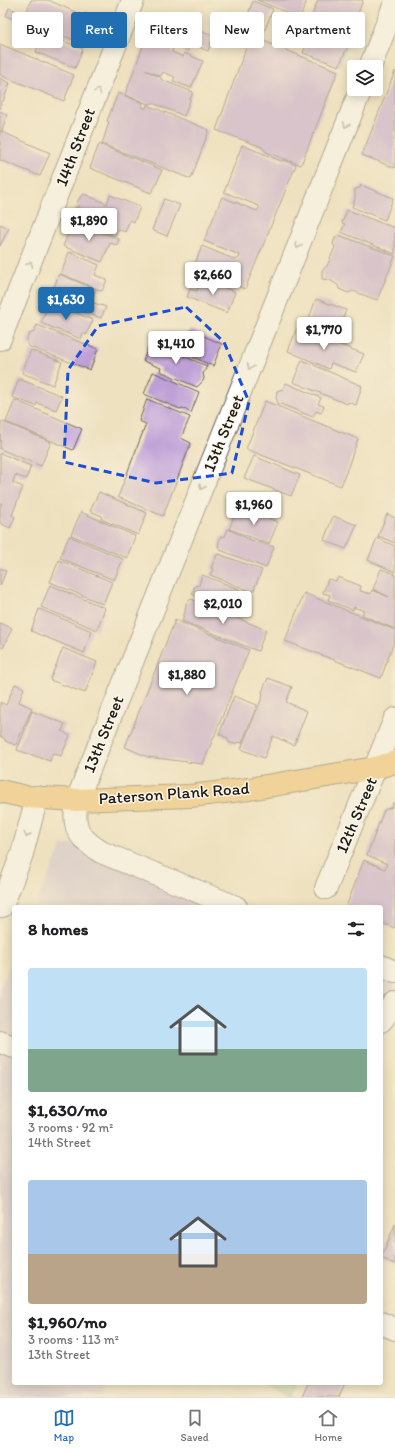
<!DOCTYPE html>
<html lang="en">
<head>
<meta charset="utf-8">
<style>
	:root { --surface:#fff; --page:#f6f6f6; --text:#202124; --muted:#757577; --line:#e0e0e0; --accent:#1f6fb2 }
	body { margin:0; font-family:Itim,sans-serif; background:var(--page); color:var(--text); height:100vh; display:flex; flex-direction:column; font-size:15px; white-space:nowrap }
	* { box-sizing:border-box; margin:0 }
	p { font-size:13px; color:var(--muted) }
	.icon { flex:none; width:22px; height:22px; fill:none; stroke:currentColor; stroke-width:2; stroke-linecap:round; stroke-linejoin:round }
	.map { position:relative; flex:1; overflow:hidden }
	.drawer { position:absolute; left:12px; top:905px; width:371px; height:480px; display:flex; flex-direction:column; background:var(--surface); border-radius:4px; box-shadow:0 2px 10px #0003 }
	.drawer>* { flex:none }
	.hud { position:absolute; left:12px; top:12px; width:371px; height:36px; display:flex; gap:8px }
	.buttons { position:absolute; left:347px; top:60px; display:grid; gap:8px }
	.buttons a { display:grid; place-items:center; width:36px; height:36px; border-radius:4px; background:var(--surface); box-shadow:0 2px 10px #0003; font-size:20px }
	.price { position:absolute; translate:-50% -34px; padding:0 9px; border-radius:4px; background:#fff; color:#222; font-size:13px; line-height:26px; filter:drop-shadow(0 1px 2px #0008) }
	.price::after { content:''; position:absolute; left:50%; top:24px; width:12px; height:9px; margin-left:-6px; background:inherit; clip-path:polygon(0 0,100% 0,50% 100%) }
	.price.selected { background:var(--accent); color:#fff }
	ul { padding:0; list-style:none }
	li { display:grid; align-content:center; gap:8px; height:212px; padding:0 16px }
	li span { display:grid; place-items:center; height:124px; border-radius:4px; color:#555 }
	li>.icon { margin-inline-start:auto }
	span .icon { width:72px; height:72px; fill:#fffc; stroke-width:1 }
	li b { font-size:17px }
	h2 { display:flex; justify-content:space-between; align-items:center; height:48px; padding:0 16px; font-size:17px }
	.pill { padding:0 14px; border-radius:4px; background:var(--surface); box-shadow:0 2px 10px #0003; font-size:14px; line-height:36px }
	.pill.selected { background:var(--accent); color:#fff }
	.tabs { display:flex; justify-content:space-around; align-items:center; height:56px; border-top:1px solid var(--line); background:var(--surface); font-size:11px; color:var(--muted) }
	.tabs a { display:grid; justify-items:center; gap:2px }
	.tabs .selected { color:var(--accent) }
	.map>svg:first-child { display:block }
</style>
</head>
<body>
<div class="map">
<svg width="395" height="1397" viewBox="0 0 395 1397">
	<rect width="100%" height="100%" fill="#fcf5e5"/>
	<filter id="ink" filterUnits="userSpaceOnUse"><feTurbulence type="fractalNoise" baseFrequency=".025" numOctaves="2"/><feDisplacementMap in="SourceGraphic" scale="8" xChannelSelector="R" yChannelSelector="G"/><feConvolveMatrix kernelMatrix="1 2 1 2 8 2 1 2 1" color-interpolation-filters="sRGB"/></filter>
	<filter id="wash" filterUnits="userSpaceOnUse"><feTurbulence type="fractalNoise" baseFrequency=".012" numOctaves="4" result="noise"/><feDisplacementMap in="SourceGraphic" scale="16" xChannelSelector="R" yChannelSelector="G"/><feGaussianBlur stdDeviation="0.9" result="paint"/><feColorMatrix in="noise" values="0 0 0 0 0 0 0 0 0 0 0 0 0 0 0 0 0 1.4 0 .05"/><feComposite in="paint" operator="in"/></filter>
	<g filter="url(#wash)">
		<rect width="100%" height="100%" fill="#eee1c0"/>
		<path fill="#cbbfd5" d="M106 843 252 907H35L62 845Z
			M14 956V1383H106L103 1397H0V988Z
			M381 964 395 970V1027L381 1037Z"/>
		<path fill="#92c97b" stroke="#57724c" d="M262 1383H297L290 1397Z"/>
		<g id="blocks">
			<path fill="#bd9fd7" d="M31 0H48L82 15 85 13 90 16 91 20 90 25 86 26 79 42 39 26 38 29 6 16 9 8 26 14Z
				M257 0H307L300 18Z
				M318 0H363L358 14 360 15 351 35 312 15Z
				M253 1 273 9 261 40 338 71 301 165 266 152 262 147 216 130 246 48 237 45Z
				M159 14 213 36 208 51 191 44 188 51 149 37 150 26 155 24Z
				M311 32 348 46 339 66 303 53Z
				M43 33 83 49 75 68 36 52Z
				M146 38 173 48 172 52 183 57 184 53 203 61 191 88 173 81 175 77 163 72 161 76 145 70 160 77 162 80 193 92 184 116 153 103 148 104 125 95Z
				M0 44 74 75 64 101 0 75Z
				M395 71V168L362 155Z
				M0 78 10 83 0 109Z
				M118 93 143 103 142 107 146 108 147 105 209 130 191 179 102 144 109 122 107 121Z
				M0 111 7 115 2 131 0 130Z
				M0 131 50 153 40 176 0 160Z
				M99 144 162 170 156 185 151 193 90 168Z
				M242 145 281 161 284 160 296 165 245 289 193 269 202 246 236 260 239 258 240 255 204 241 222 197 257 211 259 209V206L224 192Z
				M361 185 393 198 385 220 352 207 355 199V189L360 188Z
				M84 194 107 204 110 195 140 207 134 222 130 220 125 232 118 229 115 236 74 219 73 214 75 208 79 206 77 203 80 197Z
				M164 199 180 205 167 236 152 230Z
				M347 210 395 228V254L341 232 345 224 342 223Z
				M73 222 119 239 117 245 110 243 102 262 63 246Z
				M0 224 9 228 0 246Z
				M339 235 395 256 377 300 353 291 348 293 339 289 338 285 330 280 322 279V270L327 266 335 247 333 244 335 238Z
				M69 252 99 265 95 275 107 280 102 291 61 274Z
				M59 274 96 289 91 302 106 307 101 318 50 298Z
				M201 278 235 292 227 313 187 297 190 289 197 291Z
				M316 299 346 310 337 333 308 321Z
				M49 302 93 320 86 335 83 333 81 339 41 323Z
				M37 325 98 349 90 370 28 346 27 339 29 334 34 332Z
				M297 328 364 354 356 372 331 363 329 369 288 351Z
				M190 330 222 344 213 366 181 352Z
				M150 342 207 366 203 374 204 378 203 381 197 387 160 371 161 368 143 361Z
				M31 350 62 362 53 385 22 373Z
				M302 360 362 386 356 405 348 402 347 404 293 382Z
				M153 372 199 392 191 413 183 408 180 409 144 394Z
				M19 379 62 396 56 410 37 403 36 406 12 397Z
				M286 383 321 398 318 404 324 406 321 413 316 411 313 417 278 403 276 398 277 391 283 389Z
				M147 399 190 417 181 438 191 443 163 516 118 497 146 424 139 421Z
				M15 400 82 429 73 450 6 422Z
				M265 401 358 439 341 486 246 449Z
				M1 421 51 442 41 466 0 449Z
				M0 453 31 466 26 479 15 475 13 483 23 487 12 515 15 517 10 528 0 523V506L2 504 0 503Z
				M254 456 300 475 291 496 244 478Z
				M99 492 147 513 138 535 101 519 102 516 90 511Z
				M238 507 278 522 269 544 229 529Z
				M81 512 135 536 127 558 71 535Z
				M387 514 395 518V543L378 536Z
				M333 516 357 525 346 549 324 540Z
				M228 529 251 540 274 547 266 568 220 550 218 546 220 537 225 536Z
				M69 536 123 559 114 580 60 558Z
				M377 538 395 546V572L368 560Z
				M219 554 262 570 253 592 210 575 213 569 211 568 217 555Z
				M59 560 112 582 103 604 50 582Z
				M0 568 6 571 0 586Z
				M381 569 395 574V629L362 615 364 611 354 607 353 610 328 600 330 595 323 593 328 579 336 581 338 577 361 586 360 591 371 594 372 590 389 597 373 589Z
				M202 575 239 589 230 608 192 594 195 586 199 585Z
				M50 585 105 608 97 630 41 607Z
				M304 593 395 630V639L381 678 285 641Z
				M191 599 266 630 258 651 182 621 185 612 186 603Z
				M39 609 92 631 84 653 31 631Z
				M175 620 249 650 203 764 148 757 125 747Z
				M0 623 12 628 3 648 0 646Z
				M63 648 97 662 85 693 50 680Z
				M268 678 292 687 286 702 307 711 294 745 273 736 264 758 241 749 263 695 262 692Z
				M15 684 24 688 19 702 32 708 16 745 5 741V739L0 736V702L6 705Z
				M234 696 257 705 242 743 239 742 234 744 228 742V738L219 734Z
				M32 711 65 724 62 731 70 736 61 756 53 753 50 761 17 750Z
				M393 803H395V928L381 923V907H346L364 860 385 869 387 864 367 855 384 810 392 807Z
				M395 1224V1264L381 1258Z
				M308 1383H345L339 1397H302Z"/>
		</g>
	</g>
	<g filter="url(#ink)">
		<use href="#blocks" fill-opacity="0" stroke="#666155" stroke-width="1"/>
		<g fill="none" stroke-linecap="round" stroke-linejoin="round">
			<defs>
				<path id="minor" d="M370 67 395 3
					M0 339 133 0
					M326 888 395 719
					M0 906H2L22 854 37 797
					M236 907 101 852C77 837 72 827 77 800L361 89
					M381 966 395 972
					M381 1021 395 1003
					M0 1042 14 1047
					M381 1323 395 1329"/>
				<path id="major" d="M0 791 26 797 77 800 190 796 249 789 375 768 395 762"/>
			</defs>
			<use href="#minor" stroke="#666155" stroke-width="24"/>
			<use href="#major" stroke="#666155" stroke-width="24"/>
			<use href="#minor" stroke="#fff" stroke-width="22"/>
			<use href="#major" stroke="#f3c26a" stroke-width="22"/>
		</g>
		<defs><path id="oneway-chevron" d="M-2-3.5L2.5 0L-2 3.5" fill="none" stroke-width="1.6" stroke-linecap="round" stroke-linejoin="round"/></defs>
		<g stroke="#999">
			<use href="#oneway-chevron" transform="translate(98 91) rotate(-69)"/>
			<use href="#oneway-chevron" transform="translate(346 125) rotate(112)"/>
			<use href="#oneway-chevron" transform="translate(298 246) rotate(112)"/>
			<use href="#oneway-chevron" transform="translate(30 264) rotate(-69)"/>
			<use href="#oneway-chevron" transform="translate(250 367) rotate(112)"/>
			<use href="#oneway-chevron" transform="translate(202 487) rotate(112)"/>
			<use href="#oneway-chevron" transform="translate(27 835) rotate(104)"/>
		</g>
	</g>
	<path d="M0 0H395V1397H0ZM186 307 224 342 249 402 232 473 156 483 64 462 68 370 98 326Z" fill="#eee1c0" fill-opacity=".55" fill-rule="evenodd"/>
	<path fill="none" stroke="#1d4ed8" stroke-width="3" stroke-dasharray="8 5" stroke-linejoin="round" d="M186 307 224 342 249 402 232 473 156 483 64 462 68 370 98 326Z"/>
	<g text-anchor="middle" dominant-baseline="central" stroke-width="3" stroke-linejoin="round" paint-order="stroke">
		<g font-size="17" fill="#1c1c1c" stroke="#fcf5e5">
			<text transform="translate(75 147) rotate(-69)">14th Street</text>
			<text transform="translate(223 433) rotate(-68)">13th Street</text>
			<text transform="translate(103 734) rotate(-68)">13th Street</text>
			<text transform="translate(174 793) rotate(-4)">Paterson Plank Road</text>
			<text transform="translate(356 815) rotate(-67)">12th Street</text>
		</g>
	</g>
</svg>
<div class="buttons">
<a><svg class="icon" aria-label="layers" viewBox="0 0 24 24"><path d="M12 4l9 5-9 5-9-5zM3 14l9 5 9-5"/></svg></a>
</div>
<b class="price" style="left:89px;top:242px">$1,890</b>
<b class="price" style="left:213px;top:296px">$2,660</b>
<b class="price selected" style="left:66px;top:321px">$1,630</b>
<b class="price" style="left:324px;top:351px">$1,770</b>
<b class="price" style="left:176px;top:365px">$1,410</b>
<b class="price" style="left:254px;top:526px">$1,960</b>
<b class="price" style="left:223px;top:625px">$2,010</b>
<b class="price" style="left:187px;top:696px">$1,880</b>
<div class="hud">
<a class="pill">Buy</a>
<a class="pill selected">Rent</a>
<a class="pill">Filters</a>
<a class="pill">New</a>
<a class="pill">Apartment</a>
</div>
<section class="drawer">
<h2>8 homes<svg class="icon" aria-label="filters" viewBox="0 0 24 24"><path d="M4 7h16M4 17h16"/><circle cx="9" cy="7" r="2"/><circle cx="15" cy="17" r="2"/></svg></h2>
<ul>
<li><span style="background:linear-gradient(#bfe0f5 65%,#7fa58c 0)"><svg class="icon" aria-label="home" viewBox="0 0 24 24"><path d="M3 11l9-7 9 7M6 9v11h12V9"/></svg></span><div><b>$1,630/mo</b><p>3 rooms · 92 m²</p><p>14th Street</p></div></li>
<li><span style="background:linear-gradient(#a9c7e8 60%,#b9a48a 0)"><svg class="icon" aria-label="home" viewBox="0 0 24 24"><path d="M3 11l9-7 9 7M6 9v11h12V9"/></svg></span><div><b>$1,960/mo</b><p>3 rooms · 113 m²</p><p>13th Street</p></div></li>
</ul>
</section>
</div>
<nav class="tabs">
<a class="selected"><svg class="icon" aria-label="map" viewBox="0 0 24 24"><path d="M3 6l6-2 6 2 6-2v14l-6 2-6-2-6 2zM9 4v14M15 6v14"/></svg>Map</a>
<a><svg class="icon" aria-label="saved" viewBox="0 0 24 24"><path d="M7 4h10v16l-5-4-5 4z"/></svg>Saved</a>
<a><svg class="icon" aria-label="home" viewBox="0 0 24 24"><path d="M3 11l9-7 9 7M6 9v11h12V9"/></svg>Home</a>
</nav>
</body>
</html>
